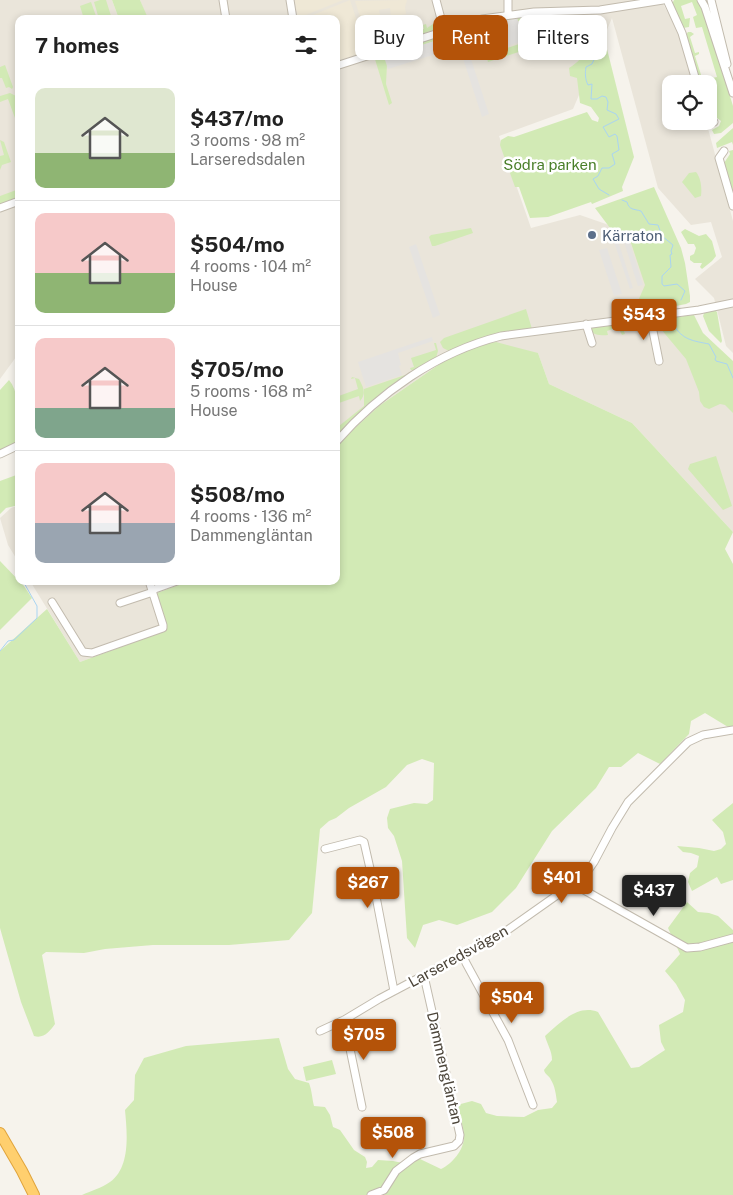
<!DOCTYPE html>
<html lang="en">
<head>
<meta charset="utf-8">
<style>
	:root { --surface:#fff; --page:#f2f2f2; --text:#222; --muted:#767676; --line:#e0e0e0; --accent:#b45309 }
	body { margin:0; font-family:"Public Sans",sans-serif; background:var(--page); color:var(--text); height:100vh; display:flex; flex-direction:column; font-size:19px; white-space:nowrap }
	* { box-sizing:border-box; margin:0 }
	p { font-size:16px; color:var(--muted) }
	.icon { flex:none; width:28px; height:28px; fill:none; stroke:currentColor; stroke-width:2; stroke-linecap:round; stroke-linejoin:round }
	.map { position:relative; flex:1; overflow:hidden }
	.sheet { position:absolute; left:15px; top:15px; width:325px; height:570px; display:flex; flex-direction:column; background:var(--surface); border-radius:10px; box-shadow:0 2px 8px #0003 }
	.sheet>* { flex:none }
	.guide { position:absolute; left:355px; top:15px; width:302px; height:45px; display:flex; gap:10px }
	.buttons { position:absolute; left:662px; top:75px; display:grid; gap:10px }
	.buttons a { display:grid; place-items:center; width:55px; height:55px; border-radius:10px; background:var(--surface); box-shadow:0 2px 8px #0003; font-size:25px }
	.price { position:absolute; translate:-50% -42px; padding:0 11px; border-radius:5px; background:var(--accent); color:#fff; font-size:16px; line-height:32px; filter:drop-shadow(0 1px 2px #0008) }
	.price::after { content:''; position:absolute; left:50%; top:30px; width:15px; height:11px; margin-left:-8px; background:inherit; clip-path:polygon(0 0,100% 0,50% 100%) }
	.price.on { background:#222; color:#fff }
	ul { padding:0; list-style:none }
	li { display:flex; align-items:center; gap:15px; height:125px; padding:0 20px }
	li+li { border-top:1px solid var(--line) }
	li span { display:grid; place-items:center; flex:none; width:140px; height:100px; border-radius:10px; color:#555 }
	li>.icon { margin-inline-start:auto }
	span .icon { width:60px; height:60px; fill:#fffc; stroke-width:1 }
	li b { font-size:21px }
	h2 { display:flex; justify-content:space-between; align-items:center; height:60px; padding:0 20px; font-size:21px }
	.pill { padding:0 18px; border-radius:10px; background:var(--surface); box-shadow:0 2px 8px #0003; font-size:18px; line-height:45px }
	.pill.on { background:var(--accent); color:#fff }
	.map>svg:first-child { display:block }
</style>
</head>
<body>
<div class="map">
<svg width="733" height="1195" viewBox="0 0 733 1195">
	<rect width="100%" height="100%" fill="#f6f3ec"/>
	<path fill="#eae5da" d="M0 0H112L119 19H19V353L0 379Z
		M140 0H651L652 6 663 4 680 34 695 84H671V121H706L733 221V353L726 346 714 298 695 279 722 257 711 222 691 225 658 188 612 18 573 109 499 136 531 228 580 215 629 232 648 285 640 306 685 351 733 409V532L632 423 549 384 538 353 444 361 379 406 343 439 336 448V19H140L146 16Z
		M19 505V563L8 545 0 518 11 508Z
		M30 581H189L157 593 168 630 80 662Z"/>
	<path fill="#efe8d6" d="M296 0H343L298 18 295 1Z
		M350 0 367 51 336 61V19H303Z
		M407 0 405 7 406 14 391 17 390 8 379 10 385 41H378L366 35 355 1Z"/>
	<path fill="#d2eab5" d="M100 0H106L112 19H99L94 2Z
		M112 0H140L147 16 140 19H119Z
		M674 0H697L701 3 733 106V123L721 133 714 134 712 130 719 126 721 121 709 112V84H702L706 82 700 83 685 36 688 32H691L694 34 690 37 695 53 699 52V54L695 56 703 81 707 80V82L708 79 717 77 702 27 696 28 693 17 697 15 692 2 681 6 685 19 690 18 689 27 683 28 672 4Z
		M91 2 97 19H84L80 6Z
		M544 16 557 53 551 60 545 57 553 53 549 42 488 62 486 55 534 39 528 19 518 21 517 18 466 30 467 35 460 36 456 34 457 30C484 22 515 14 544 16Z
		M590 19 602 29 634 157 622 187 623 191 592 204 591 202 548 217 530 218 519 187H515L500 145 501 140 508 136 514 137 587 112 592 120 598 122 599 118 591 107 580 103 577 78 570 76 569 68C587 57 589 46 589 25L583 20Z
		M436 22 440 26 438 28 414 37 388 41 392 34 393 37 412 32 413 28 416 27 417 30 424 29 423 25 426 24 427 28Z
		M448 33 450 37 448 41H446L444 38 385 57 387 64 386 84 392 103 389 105 374 56Z
		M5 65 13 87 12 89 9 87 6 88 2 78H0V67Z
		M10 93 16 96 19 104V116L15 118 8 99 0 102V96Z
		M733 128V145L732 142 717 148 716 143Z
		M0 140 4 142 11 162 2 165 0 170V156L4 155Z
		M733 150V196L724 163 730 154 729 151Z
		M696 172C701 178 702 188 701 196L695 198 682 182 689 173Z
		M654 187 681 248 685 263 690 296V302L686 304 650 311 639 306 638 301 645 285 627 231 612 235 610 228 595 208Z
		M19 189V198L0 205V196Z
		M471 228 473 233 435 246H432L429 237 431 235Z
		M685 229 699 236 706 234 712 241 716 256 712 261 702 269 700 267 702 263H694L690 260V256L694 254 696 248 694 244H688L681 232Z
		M526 309 532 329 487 337 449 351 443 348 440 342 444 338Z
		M714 309 717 312 722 341 721 343 709 331 703 316 705 311Z
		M694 315 703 333 733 361V413L725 405 720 404 709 409 704 407 700 401 699 392 686 359 655 322 657 319Z
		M647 320V325L642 327 640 323 623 328 625 334 622 335 618 327 607 331 608 335C602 336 593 335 590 330L591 327Z
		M496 342 538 353 549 384 632 423 733 532 725 549 733 564V730L705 713 691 721 689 734 660 764 638 753 621 767H609L596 788 552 831 516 888 492 912 457 925 439 920 423 925 415 948 407 938 402 861 394 836 388 828 387 818 390 809 414 803 427 804 433 800 434 763 422 759 407 765 386 787 349 808 336 818 329 821 320 829 312 913 289 940 229 945H153L105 949 84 953 46 952 42 955 55 1024C50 1031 44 1039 34 1036L21 1002 0 928V651L47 609 80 662 167 630 157 593 189 581H336V448L343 439 379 406 444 361 471 346Z
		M434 343H436L438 351 436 358 416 370H411L410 368 414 367 411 358 436 350Z
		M405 375V377L364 409 336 437V430L340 429 339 426 364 406V389Z
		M352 377 359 379C363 387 367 393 360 401L359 396 336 404V397L358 389 355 378 351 379Z
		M9 380C21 394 19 425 19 443L0 452V390Z
		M716 456 732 506 723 510 688 469 690 464Z
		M19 474V505L6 508 0 514V481Z
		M0 561 24 586 32 598 0 630Z
		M733 803V880L721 884 717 877 692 891 688 882 690 873 697 867 699 856 691 853 683 852 677 846 699 848 714 851 721 849 726 844 723 832 712 820Z
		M687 902 698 912 709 913 718 916 733 930V1195H82C90 1191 102 1188 110 1182 131 1167 127 1132 125 1110L134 1100 135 1075 144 1058 186 1046 279 1038 288 1069 295 1079 309 1083C312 1091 312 1098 314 1106L325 1107 330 1115 333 1127 340 1130 354 1150 365 1157 367 1162 366 1168 372 1167 378 1160 393 1161 408 1164 420 1159 441 1169C452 1164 464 1150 464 1137 464 1127 459 1115 457 1105L472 1101 481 1104 486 1113 497 1116 524 1117 538 1110 552 1108 557 1102C556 1095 555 1086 551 1080 549 1075 545 1075 544 1070L552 1060C552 1051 547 1044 545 1036 560 1023 577 1004 598 1012L631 1068 639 1067 665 1050 661 1042 659 1025 683 1012 685 1000 676 984 665 971 680 954 668 928Z
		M332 1060 336 1074 306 1081 303 1067Z"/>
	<path fill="#e5e3e0" d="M517 18 518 22 526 20 532 38 492 51 484 29 467 34 466 30Z
		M444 38 445 41 437 44 439 53 388 69 384 57Z
		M466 44 489 114 482 117 459 46Z
		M628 237 643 285 638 286 623 239Z
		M618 241 633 288 630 289 614 242Z
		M416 244 440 315 433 318 409 247Z
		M607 248 622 294 614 296 599 250Z
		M432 337 433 341 398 353 401 365 399 366 402 375 366 387 358 362Z"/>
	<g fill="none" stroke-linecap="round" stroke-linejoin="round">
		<path stroke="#a9d4f2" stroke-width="1" d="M596 55 592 64 586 67C585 73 585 79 588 85L592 84 591 99H597L602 96 606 97 608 102 607 110 616 114 619 119 603 127 609 137 615 134 617 136 619 150 612 154 615 164 609 168H602L598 176 593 179 599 189 609 195
			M622 200 627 202C629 210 634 209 641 211L649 224 658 225 662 236 673 245 671 251 672 254 670 255 671 267 662 276V284L664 286 677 284 685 291 681 300
			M675 323 674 325C682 340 694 341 709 344L716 357 715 359 716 361 727 364 733 378
			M0 651 8 641 14 640 37 618V606L23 581"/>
		<defs>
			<path id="minor" d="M223 0 226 19
				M290 0 293 19
				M436 0 444 30
				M508 0V15
				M667 0 682 33 697 84
				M701 0 705 7 733 93
				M711 0 727 64
				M336 66 482 19 534 12 600 10 663 0
				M709 117 714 122
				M724 151 719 158 733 206
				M0 208 19 201
				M650 316 659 361
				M586 324 592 343
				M336 442C379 393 437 352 501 336L699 310 733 303
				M0 454 19 445
				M152 590 177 581
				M52 602 83 652 92 653 163 628V625L149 581
				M120 603 153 592
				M325 849 360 840 364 842 374 886 394 991
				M577 881 584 890 687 948 700 947 733 938
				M462 954 466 963 508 1040 533 1105
				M344 1020 362 1107
				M320 1031 344 1020 379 999 502 934 577 881 587 872 594 862 612 828 628 802 688 742 703 735 733 730
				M371 1195 384 1190 396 1171 413 1158 420 1154 454 1146 459 1141 460 1135 424 976"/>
			<path id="highway" d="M0 1133 22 1171 34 1195"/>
		</defs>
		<use href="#minor" stroke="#c2bbae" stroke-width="9"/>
		<use href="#highway" stroke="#e0a43c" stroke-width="12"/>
		<use href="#minor" stroke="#fff" stroke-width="7"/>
		<use href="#highway" stroke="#ffcf6e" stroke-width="10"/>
	</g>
	<circle fill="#5c6f8a" stroke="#fff" stroke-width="2" cx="592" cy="235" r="5"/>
	<g text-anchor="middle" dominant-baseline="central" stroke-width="5" stroke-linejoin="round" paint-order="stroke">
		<g font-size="15" fill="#4a7f2a" stroke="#fff">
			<text x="550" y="164">Södra parken</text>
		</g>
		<g font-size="15" fill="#4e5e75" stroke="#fff" text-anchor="start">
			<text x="602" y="235">Kärraton</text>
		</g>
		<g font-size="15" fill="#4b4439" stroke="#fff">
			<text transform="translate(458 956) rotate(-29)">Larseredsvägen</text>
			<text transform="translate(445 1068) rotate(77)">Dammengläntan</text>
		</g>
	</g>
</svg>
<div class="buttons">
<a><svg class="icon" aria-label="locate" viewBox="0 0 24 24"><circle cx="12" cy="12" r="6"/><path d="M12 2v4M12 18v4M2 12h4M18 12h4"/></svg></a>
</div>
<b class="price" style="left:644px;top:341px">$543</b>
<b class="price" style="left:562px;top:904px">$401</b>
<b class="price" style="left:368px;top:909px">$267</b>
<b class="price on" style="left:654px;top:917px">$437</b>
<b class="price" style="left:512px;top:1024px">$504</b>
<b class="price" style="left:364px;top:1061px">$705</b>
<b class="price" style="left:393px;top:1159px">$508</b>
<div class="guide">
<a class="pill">Buy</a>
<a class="pill on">Rent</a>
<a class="pill">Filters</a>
</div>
<section class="sheet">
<h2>7 homes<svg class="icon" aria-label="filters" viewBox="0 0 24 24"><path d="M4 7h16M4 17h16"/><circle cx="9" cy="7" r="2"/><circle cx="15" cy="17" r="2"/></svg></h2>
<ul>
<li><span style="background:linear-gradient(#dfe7d0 65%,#8fb573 0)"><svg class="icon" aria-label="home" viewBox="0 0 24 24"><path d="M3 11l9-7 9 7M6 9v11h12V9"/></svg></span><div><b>$437/mo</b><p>3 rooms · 98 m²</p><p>Larseredsdalen</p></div></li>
<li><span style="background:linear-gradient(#f6c9c9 60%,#8fb573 0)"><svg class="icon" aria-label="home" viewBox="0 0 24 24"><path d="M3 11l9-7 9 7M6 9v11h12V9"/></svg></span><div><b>$504/mo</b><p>4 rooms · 104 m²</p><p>House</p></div></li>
<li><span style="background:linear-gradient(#f6c9c9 70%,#7fa58c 0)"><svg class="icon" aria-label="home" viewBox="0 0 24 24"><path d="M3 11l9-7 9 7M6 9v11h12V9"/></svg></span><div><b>$705/mo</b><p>5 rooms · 168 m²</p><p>House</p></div></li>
<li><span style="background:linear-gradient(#f6c9c9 60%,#9aa5b1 0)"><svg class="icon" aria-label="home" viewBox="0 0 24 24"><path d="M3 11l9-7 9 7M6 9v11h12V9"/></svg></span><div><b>$508/mo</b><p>4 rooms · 136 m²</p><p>Dammengläntan</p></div></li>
</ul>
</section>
</div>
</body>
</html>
